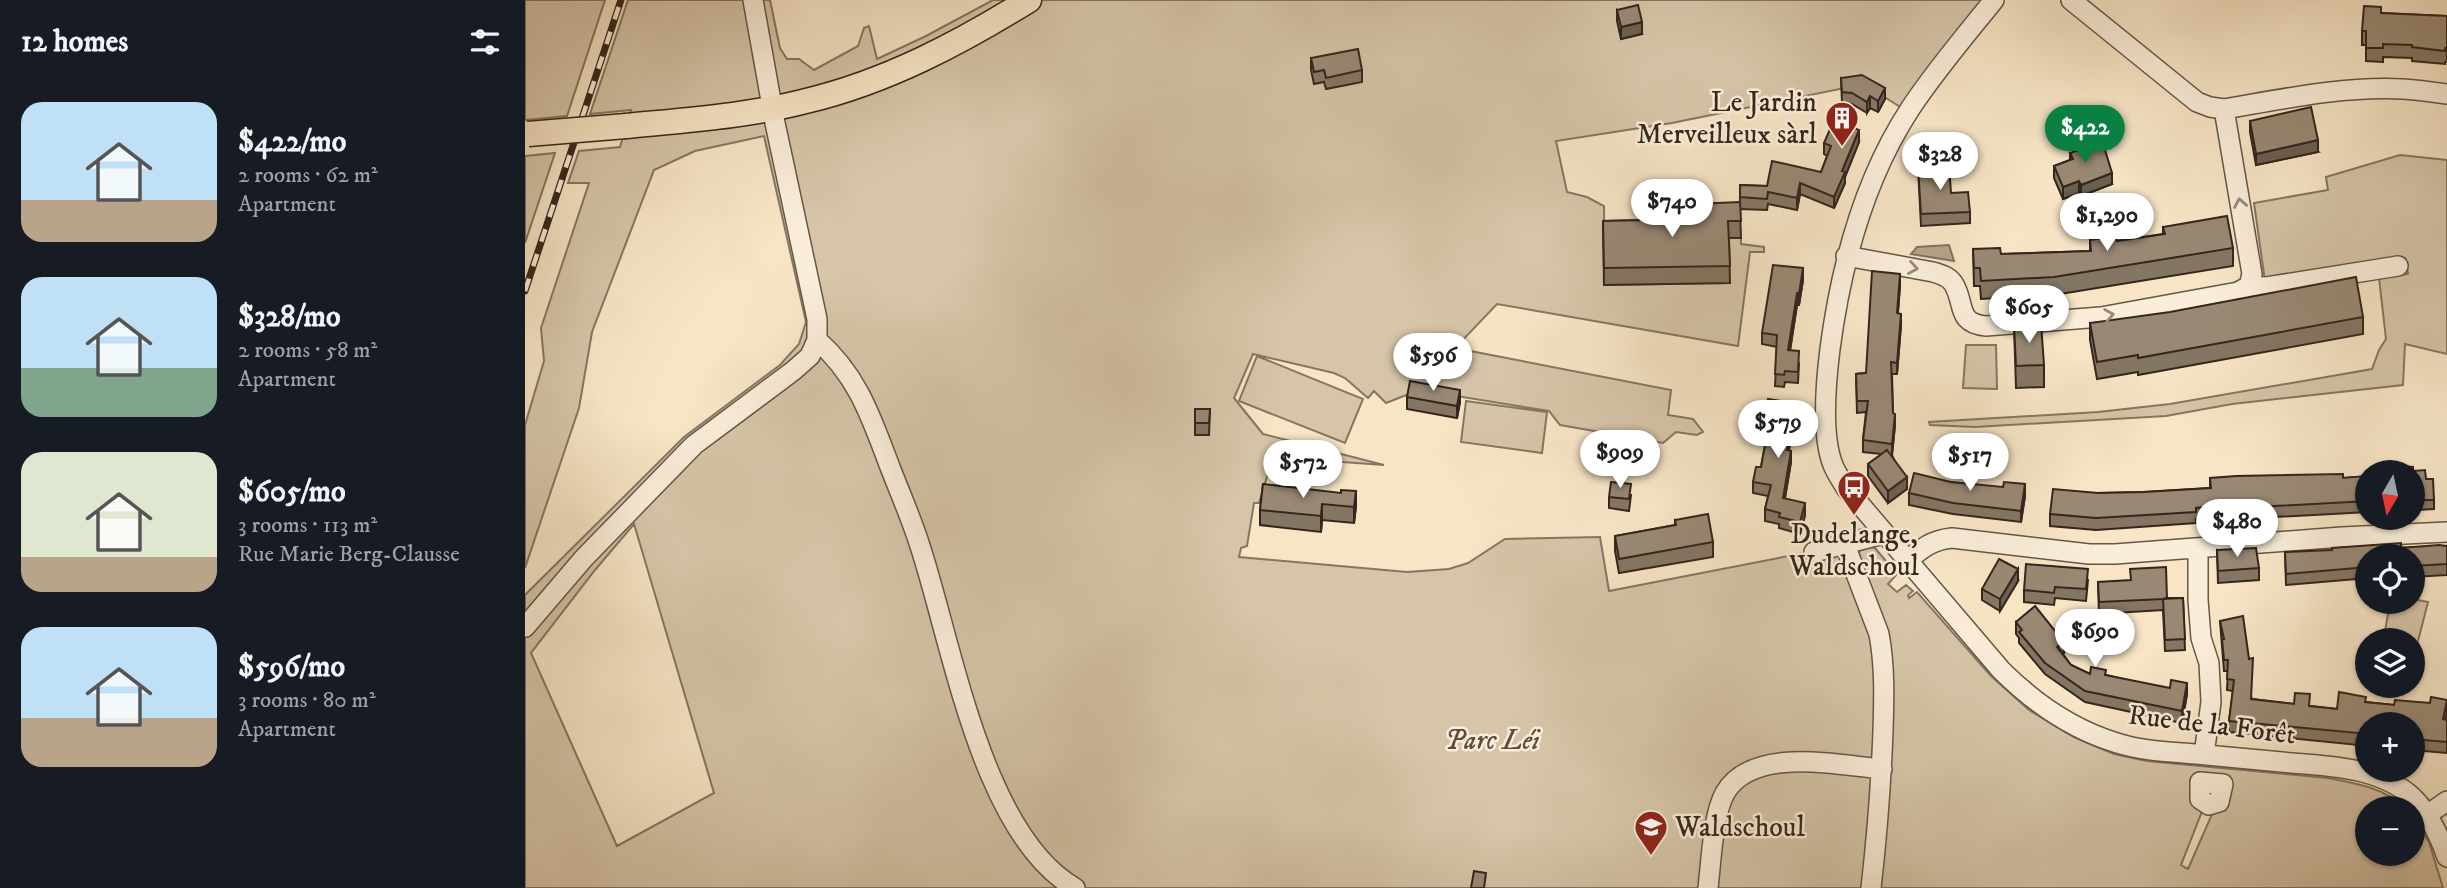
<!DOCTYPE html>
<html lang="en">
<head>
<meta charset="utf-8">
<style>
	:root { --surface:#171b24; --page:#20242c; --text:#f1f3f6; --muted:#9ea1a6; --accent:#0b8043 }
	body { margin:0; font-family:"IM FELL DW Pica",serif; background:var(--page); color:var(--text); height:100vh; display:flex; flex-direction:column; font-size:26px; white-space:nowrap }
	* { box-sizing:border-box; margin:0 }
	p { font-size:23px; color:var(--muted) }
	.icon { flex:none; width:38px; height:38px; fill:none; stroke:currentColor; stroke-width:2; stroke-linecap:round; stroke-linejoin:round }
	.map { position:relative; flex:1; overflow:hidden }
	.side { display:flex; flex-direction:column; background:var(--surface); width:525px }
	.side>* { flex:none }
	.needle { width:46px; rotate:189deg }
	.fabs { position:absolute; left:1830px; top:460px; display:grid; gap:14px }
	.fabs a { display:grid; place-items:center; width:70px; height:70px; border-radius:50%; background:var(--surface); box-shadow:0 2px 5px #0004; font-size:35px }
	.price { position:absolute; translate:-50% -60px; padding:0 16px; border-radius:24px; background:#fff; color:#222; font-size:23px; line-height:46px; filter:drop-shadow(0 2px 4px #0008) }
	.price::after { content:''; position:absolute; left:50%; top:42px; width:21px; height:16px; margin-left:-10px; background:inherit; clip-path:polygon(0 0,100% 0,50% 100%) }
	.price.current { background:var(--accent); color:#fff }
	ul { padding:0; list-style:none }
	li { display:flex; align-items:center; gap:21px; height:175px; padding:0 21px }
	li span { display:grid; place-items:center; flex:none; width:196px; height:140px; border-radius:21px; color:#555 }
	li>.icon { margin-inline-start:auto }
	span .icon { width:84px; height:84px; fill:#fffc; stroke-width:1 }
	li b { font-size:30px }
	h2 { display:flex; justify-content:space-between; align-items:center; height:84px; padding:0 21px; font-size:30px }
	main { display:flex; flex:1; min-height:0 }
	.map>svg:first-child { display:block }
</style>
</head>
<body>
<main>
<section class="side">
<h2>12 homes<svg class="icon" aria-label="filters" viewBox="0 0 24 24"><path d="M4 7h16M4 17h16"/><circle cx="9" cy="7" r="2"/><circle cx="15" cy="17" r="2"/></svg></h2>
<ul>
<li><span style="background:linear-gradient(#bfe0f5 70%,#b9a48a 0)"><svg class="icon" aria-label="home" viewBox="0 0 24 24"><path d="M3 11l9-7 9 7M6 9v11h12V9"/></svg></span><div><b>$422/mo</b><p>2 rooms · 62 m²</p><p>Apartment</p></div></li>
<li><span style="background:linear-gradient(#bfe0f5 65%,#7fa58c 0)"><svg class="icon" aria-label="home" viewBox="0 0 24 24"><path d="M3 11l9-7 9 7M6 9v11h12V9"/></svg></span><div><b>$328/mo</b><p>2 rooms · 58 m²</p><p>Apartment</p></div></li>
<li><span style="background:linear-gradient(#dfe7d0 75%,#b9a48a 0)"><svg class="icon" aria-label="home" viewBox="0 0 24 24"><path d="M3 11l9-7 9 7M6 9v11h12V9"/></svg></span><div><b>$605/mo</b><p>3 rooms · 113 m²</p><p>Rue Marie Berg-Clausse</p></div></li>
<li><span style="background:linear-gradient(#bfe0f5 65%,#b9a48a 0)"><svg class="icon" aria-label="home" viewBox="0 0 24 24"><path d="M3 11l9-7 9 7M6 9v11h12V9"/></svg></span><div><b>$596/mo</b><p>3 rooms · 80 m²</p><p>Apartment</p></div></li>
</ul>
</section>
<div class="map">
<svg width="1922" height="888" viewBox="0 0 1922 888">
	<rect width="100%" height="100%" fill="#f7e5c6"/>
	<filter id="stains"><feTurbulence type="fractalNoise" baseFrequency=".00286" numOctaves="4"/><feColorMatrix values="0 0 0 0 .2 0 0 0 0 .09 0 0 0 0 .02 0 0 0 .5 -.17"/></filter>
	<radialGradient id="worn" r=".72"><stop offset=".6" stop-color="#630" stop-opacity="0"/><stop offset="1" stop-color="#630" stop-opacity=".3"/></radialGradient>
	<path fill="#d6c5a9" stroke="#857662" stroke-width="2" fill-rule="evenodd" d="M0 0H80L42 116 0 120Z
		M103 0H245L255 48 262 59H274L289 70 333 46 339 28 344 26 352 59 401 36 468 0H1469L1383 112 1339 84 1147 123 1031 141 1042 192 1062 197 1079 206 1080 285 1204 283 1203 238H1216V244L1239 247V252H1225L1213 346 972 304 930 348 1146 390 1143 415 1168 419 1178 432 1172 435 1151 432 1138 443 1035 425 1024 411 894 390 861 403 849 391 843 398 820 378 809 373 728 354 709 398 738 434 859 465 748 457 734 503H729L722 546 716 548 714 557 882 572 924 569 943 563 980 539 1075 537 1084 591 1320 545 1332 559 1335 550 1343 547 1350 548 1372 574 1363 584 1372 592 1381 585 1388 591 1383 595 1384 598 1392 592 1466 676 1504 710 1549 737 1589 754 1622 761 1803 778C1830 783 1860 788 1880 808H1843V854H1888V817L1904 842 1918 888H0V595L159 437 255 365 274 344 281 322 239 136 170 151 129 170 67 332 54 408 0 568V425L19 361 16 328 64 183H43L54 151 95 147 106 110 65 114ZM109 524 189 793 92 846 6 653 70 570ZM1678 809 1688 812 1663 869 1656 865Z
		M30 153 0 243V156Z
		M1875 155 1922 160V354L1880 344 1878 385 1707 404 1641 416 1450 427 1405 425 1404 422 1573 412 1645 404 1847 369 1854 350 1861 339 1854 278 1883 274 1880 258 1740 281 1729 203 1803 190 1801 177Z
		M1441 345H1471L1472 389 1438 388Z
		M732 356 838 399 820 443 714 401Z
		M941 401 1022 412 1017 453 936 442Z
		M1888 599 1903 602 1892 645 1888 644V640H1874L1859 637 1865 602H1888Z"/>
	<path fill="#b5a48c" stroke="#81725f" stroke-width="2" d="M1424 245 1429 261 1386 254 1392 247Z"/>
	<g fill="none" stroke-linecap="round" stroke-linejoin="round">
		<defs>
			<path id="minor" d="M1469 0C1440 36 1410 71 1385 109 1338 181 1316 265 1305 349 1301 381 1296 435 1308 465 1311 473 1317 481 1321 488L1476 670C1509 703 1546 729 1592 743 1617 751 1644 752 1671 754 1703 757 1735 760 1767 763 1806 766 1852 768 1884 794 1903 810 1914 835 1922 857
				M1546 0 1672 102 1685 107 1699 109C1758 99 1818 86 1878 89 1893 90 1908 92 1922 94
				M1321 256 1408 272C1415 274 1423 276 1428 283 1441 303 1430 323 1461 326L1576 317 1713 292 1724 286 1727 274 1699 109
				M1724 286 1741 287 1873 266
				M292 340C333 376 346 417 365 467 375 493 387 520 395 546 427 643 457 835 550 888
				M1320 545 1354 634C1360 666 1359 699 1358 731 1356 784 1352 836 1346 888
				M1673 548V600L1676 638 1684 663 1686 702 1679 755
				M1289 552 1358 534
				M1382 561C1397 548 1407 540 1427 538L1564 554H1590L1817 537 1922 532
				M0 627 59 558 169 445 268 371 285 356 292 340V319L250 123 228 0
				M1675 782 1698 784 1694 802 1684 805 1675 799Z
				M1902 815 1922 801
				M1183 888C1186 863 1188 814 1200 793 1227 746 1313 765 1357 769"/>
			<path id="major" d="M101 126C161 120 223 116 281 101 361 82 435 43 504 0"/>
		</defs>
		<use href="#minor" stroke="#655646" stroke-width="22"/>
		<use href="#major" stroke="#34261c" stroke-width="27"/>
		<use href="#minor" stroke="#faeeda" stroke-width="19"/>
		<use href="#major" stroke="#f7e5c6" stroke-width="24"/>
		<defs>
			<path id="rail" d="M0 291 96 0"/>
		</defs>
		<use href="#rail" stroke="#34261c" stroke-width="7"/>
		<use href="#rail" stroke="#faeeda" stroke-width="4.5" stroke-dasharray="13" stroke-linecap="butt"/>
		<defs>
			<path id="major-bridge" d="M3 134 101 126"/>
		</defs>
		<use href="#major-bridge" stroke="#34261c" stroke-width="27" stroke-linecap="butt"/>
		<use href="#major-bridge" stroke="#f7e5c6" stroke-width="24"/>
	</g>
	<path fill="#847664" stroke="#34261c" stroke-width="2" d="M1092 10 1117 34 1096 39 1092 21Z
		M1856 13 1922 16V62H1920V64L1887 61V58L1858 57V62L1841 61V45H1837V31Z
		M786 58 837 70V82L801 89 799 82 789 84 786 70Z
		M1316 78 1360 99 1353 112 1345 108 1342 113 1327 104 1317 103Z
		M1725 121 1793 152 1731 165 1725 132Z
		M1334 142 1320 177V183L1309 208 1275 194 1272 210 1243 204 1242 210 1215 209 1216 238H1204L1205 283 1079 285 1078 221 1120 220 1168 216 1215 202V185L1242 186 1296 172 1302 156 1299 154V143Z
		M1545 153 1587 184 1556 196 1554 193 1538 199 1529 178V166L1545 160Z
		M1393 167 1426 193 1445 212V223L1396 226Z
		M1638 227 1708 248V266L1529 295 1456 299 1455 286H1449L1448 249 1476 254 1565 251V240L1592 241 1638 234Z
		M1278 280 1274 305H1272L1265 351 1274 363 1273 383 1260 382 1259 387 1250 386 1252 347 1237 344V333Z
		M1375 285 1373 313 1376 325 1372 374H1367L1368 413 1370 425 1367 455 1382 489 1363 503 1343 476V464L1357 454 1338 452V440L1341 412 1332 413 1331 374 1341 373Z
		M1838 317V334L1613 375V372L1572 379 1565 340V323Z
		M1489 325 1519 365V387L1491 388Z
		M882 397 935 402 932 418 882 409Z
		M670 409H685L684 435H670Z
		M1270 415 1264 450 1266 462 1260 498 1280 515 1275 534 1254 528V524L1240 521V509L1243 496 1228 493V482L1236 467 1242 435H1239V424Z
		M1888 471 1901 479 1909 500V509L1892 510 1891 495 1888 494Z
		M1843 476V512L1731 518 1730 514 1671 519V523L1571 530 1525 526V514L1573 493 1619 492 1685 488V478H1818Z
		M1426 482 1500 496 1496 522 1428 514 1384 505V493Z
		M738 484 831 506 829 523 797 520 796 532 735 525V510Z
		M1106 495 1104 511 1084 508V497Z
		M1150 520 1188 542V557L1094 573 1090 551V536L1150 525Z
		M1922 546V575L1888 577V556H1843V578L1761 585 1760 552Z
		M1692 550 1734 568V580L1693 583Z
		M1563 580 1561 601 1530 598 1529 605 1499 602V590Z
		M1493 581 1475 611 1457 600V589Z
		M1573 582 1642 598H1658L1660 650 1640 651 1638 610 1574 614Z
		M1695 621 1727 699 1812 709 1841 702 1869 705 1905 703 1922 700V714L1921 720H1922V753L1888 750V724H1843V746L1704 732V721L1708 691 1702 690 1703 671H1699Z
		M1491 622 1539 653 1538 654 1546 665 1565 674 1581 675 1662 694 1657 723 1560 702 1520 674 1494 643V638L1491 634Z"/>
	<path fill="#6b6051" stroke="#34261c" stroke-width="2" d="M1117 22V34L1096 39V27Z
		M1360 88V99L1353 112V101Z
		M1345 96V108L1342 113V102Z
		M1334 130V142L1320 177V183L1309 208V197L1317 171Z
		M1793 140V152L1731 165V154Z
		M1587 173V184L1556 196V185Z
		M1554 181V193L1538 199V187Z
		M1275 183V194L1272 210V198Z
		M1278 268V280L1274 305V294Z
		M1375 274V285L1372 325V313Z
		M1272 293V305L1263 362V350Z
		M1376 314V325L1372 374V363Z
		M935 390V402L932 418V406Z
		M1270 403V415L1262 461V450Z
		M1370 414V425L1367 455V444Z
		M1266 451V462L1258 509V498Z
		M1382 477V489L1363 503V491Z
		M1500 484V496L1496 522V511Z
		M831 491V506L829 523V507Z
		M1280 503V515L1275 534V522Z
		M797 504V520L796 532V516Z
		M1493 569V581L1475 611V599Z
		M1539 642V653L1532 659V647Z
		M1662 683V694L1657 723V711Z
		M1922 703V714L1918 731V719Z"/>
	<path fill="#998974" stroke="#34261c" stroke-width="2" d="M1113 5 1117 22 1096 27 1092 10Z
		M1839 6 1856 7V13L1922 16V48H1920V51L1887 47V45L1858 44V48H1841V31H1837Z
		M833 49 837 70 801 78 799 70 789 72 786 58Z
		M1337 75 1360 88 1353 101 1345 96 1342 102 1327 93 1317 92 1316 78Z
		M1786 107 1793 140 1731 154 1725 121Z
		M1309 120 1334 130 1317 171 1320 172 1309 197 1275 183 1272 198 1243 192 1242 199 1215 197V185L1242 186 1247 161 1296 172 1306 146 1299 143Z
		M1573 136 1577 140 1587 173 1556 185 1554 181 1538 187 1529 166 1548 159 1545 153 1562 147 1567 137Z
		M1424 165 1426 193 1443 192 1445 212 1396 214 1393 167Z
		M1215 202 1216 221H1203L1205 266 1079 268 1078 221 1120 220V217L1169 216 1168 204Z
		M1702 216 1708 248 1529 277 1456 281 1455 268H1449L1448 249 1475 248 1476 254 1566 251 1565 240 1591 236 1592 241 1640 234 1638 227Z
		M1248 265 1278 268 1274 294 1272 293 1263 350 1274 351 1273 372 1260 371 1259 375 1250 374 1252 335 1237 333Z
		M1347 271 1375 274 1372 313 1376 314 1372 363 1366 362 1368 413 1370 414 1367 444 1338 440 1343 401H1332L1331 374 1341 373Z
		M1831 277 1838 317 1613 358V355L1572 362 1565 323 1645 312Z
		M1516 323 1519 365 1491 366 1489 325Z
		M885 381 935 390 932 406 882 397Z
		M1243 399 1270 403 1262 450 1266 451 1258 498 1280 503 1275 522 1254 517 1255 513 1240 509 1246 485 1228 482 1231 467H1236L1244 424H1239Z
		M670 409H685L684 423H670Z
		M1362 450 1382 477 1363 491 1343 464Z
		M1875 466 1888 467V471L1900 470 1901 479H1908L1909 500H1892L1891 485H1888V472H1875Z
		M1389 473 1426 482 1478 487 1479 482 1500 484 1496 511 1428 503 1384 493Z
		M1818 474V478L1843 476V501L1731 507 1730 502 1671 508V512L1571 518 1525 514 1528 489 1573 493 1619 492 1686 488 1685 478 1711 476Z
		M1086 482 1106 484 1104 499 1084 497Z
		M738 484 816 493V490L831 491 829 507 797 504 796 516 735 510Z
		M1183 514 1188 542 1094 559 1090 536 1151 525 1150 520Z
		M1876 543V548L1914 545 1922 546V564L1888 566V556H1843V567L1761 574 1760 552 1807 550V548Z
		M1731 548 1734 568 1693 571 1692 550Z
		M1474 559 1493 569 1475 599 1457 589Z
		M1501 564 1563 569 1561 589 1530 587 1529 593 1499 590Z
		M1641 567 1642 598 1638 599 1658 598 1660 639 1640 640 1638 599 1574 602 1573 582 1606 580 1605 569Z
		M1510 606 1539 642 1532 647 1546 665 1565 674 1566 667 1581 670 1580 675 1645 688 1646 680 1662 683 1657 711 1560 691 1520 663 1494 632 1497 630 1491 622Z
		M1718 616 1724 659 1728 658 1726 699 1769 704 1770 693 1785 694 1784 706 1812 709 1814 692 1841 697 1840 702 1869 705 1870 700 1905 703 1906 697 1922 700 1918 719 1922 720V742L1888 739V724H1843V734L1704 721 1709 680 1702 679 1703 660H1699L1697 639H1699L1695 621Z
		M1857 637 1883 639 1882 640H1857Z
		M949 871 961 873 959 888H946Z"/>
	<defs><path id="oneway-chevron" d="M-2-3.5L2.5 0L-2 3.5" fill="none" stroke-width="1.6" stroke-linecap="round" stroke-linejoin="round" transform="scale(1.75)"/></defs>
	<g stroke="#978a7b">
		<use href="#oneway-chevron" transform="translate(1715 203) rotate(-100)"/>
		<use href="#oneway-chevron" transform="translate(1388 268) rotate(10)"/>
		<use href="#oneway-chevron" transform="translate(1584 315) rotate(-9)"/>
	</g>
	<defs>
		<symbol id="building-pin" viewBox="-11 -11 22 30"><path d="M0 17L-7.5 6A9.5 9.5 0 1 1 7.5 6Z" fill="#8f2418" stroke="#faeeda"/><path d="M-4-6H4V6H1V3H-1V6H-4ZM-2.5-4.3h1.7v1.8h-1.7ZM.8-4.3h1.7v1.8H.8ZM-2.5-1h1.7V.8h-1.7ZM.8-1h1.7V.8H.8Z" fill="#fff"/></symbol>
		<symbol id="bus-pin" viewBox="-11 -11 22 30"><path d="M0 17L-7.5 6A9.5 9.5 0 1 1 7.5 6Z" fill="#8f2418" stroke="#faeeda"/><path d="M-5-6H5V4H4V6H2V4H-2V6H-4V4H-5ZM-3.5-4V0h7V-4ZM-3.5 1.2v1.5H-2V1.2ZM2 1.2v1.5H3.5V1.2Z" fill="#fff"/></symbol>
		<symbol id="school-pin" viewBox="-11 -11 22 30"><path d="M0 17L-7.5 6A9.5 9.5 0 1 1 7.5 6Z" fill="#8f2418" stroke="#faeeda"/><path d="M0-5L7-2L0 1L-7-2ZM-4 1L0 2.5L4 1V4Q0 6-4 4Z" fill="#fff"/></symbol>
	</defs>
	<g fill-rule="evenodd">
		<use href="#building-pin" x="1298" y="99" width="38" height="52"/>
		<use href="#bus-pin" x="1310" y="468" width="38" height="52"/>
		<use href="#school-pin" x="1107" y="808" width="38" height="52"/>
	</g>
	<g text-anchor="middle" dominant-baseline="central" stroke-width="5" stroke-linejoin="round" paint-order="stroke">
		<g font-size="28" fill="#34261c" stroke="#faeeda" text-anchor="end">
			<text x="1292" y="102">Le Jardin<tspan x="1292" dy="32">Merveilleux sàrl</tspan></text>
			<text x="1329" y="534" text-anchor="middle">Dudelange,<tspan x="1329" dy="32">Waldschoul</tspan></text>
			<text x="1150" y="827" text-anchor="start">Waldschoul</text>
		</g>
		<g font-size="28" fill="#34261c" stroke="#faeeda">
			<text transform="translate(1687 725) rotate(7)">Rue de la Forêt</text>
		</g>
		<g font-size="28" font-style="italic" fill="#5c4e3f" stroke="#faeeda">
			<text x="967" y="740">Parc Léi</text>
		</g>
	</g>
	<rect width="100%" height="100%" filter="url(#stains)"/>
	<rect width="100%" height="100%" fill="url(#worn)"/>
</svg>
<div class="fabs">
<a><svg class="needle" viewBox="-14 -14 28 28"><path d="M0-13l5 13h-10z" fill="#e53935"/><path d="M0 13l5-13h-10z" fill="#9ea1a6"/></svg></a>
<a><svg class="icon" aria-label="locate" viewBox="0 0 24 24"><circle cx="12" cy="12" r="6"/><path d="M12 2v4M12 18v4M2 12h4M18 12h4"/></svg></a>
<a><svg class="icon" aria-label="layers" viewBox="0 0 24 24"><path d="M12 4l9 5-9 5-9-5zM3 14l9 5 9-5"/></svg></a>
<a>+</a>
<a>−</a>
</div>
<b class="price current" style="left:1560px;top:165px">$422</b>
<b class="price" style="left:1415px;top:192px">$328</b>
<b class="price" style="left:1147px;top:239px">$740</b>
<b class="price" style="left:1582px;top:253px">$1,290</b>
<b class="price" style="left:1504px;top:345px">$605</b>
<b class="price" style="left:908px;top:393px">$596</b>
<b class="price" style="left:1253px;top:460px">$579</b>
<b class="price" style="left:1095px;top:490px">$909</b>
<b class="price" style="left:1445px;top:493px">$517</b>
<b class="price" style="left:778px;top:500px">$572</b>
<b class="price" style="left:1712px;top:559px">$480</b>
<b class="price" style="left:1570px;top:669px">$690</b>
</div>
</main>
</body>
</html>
